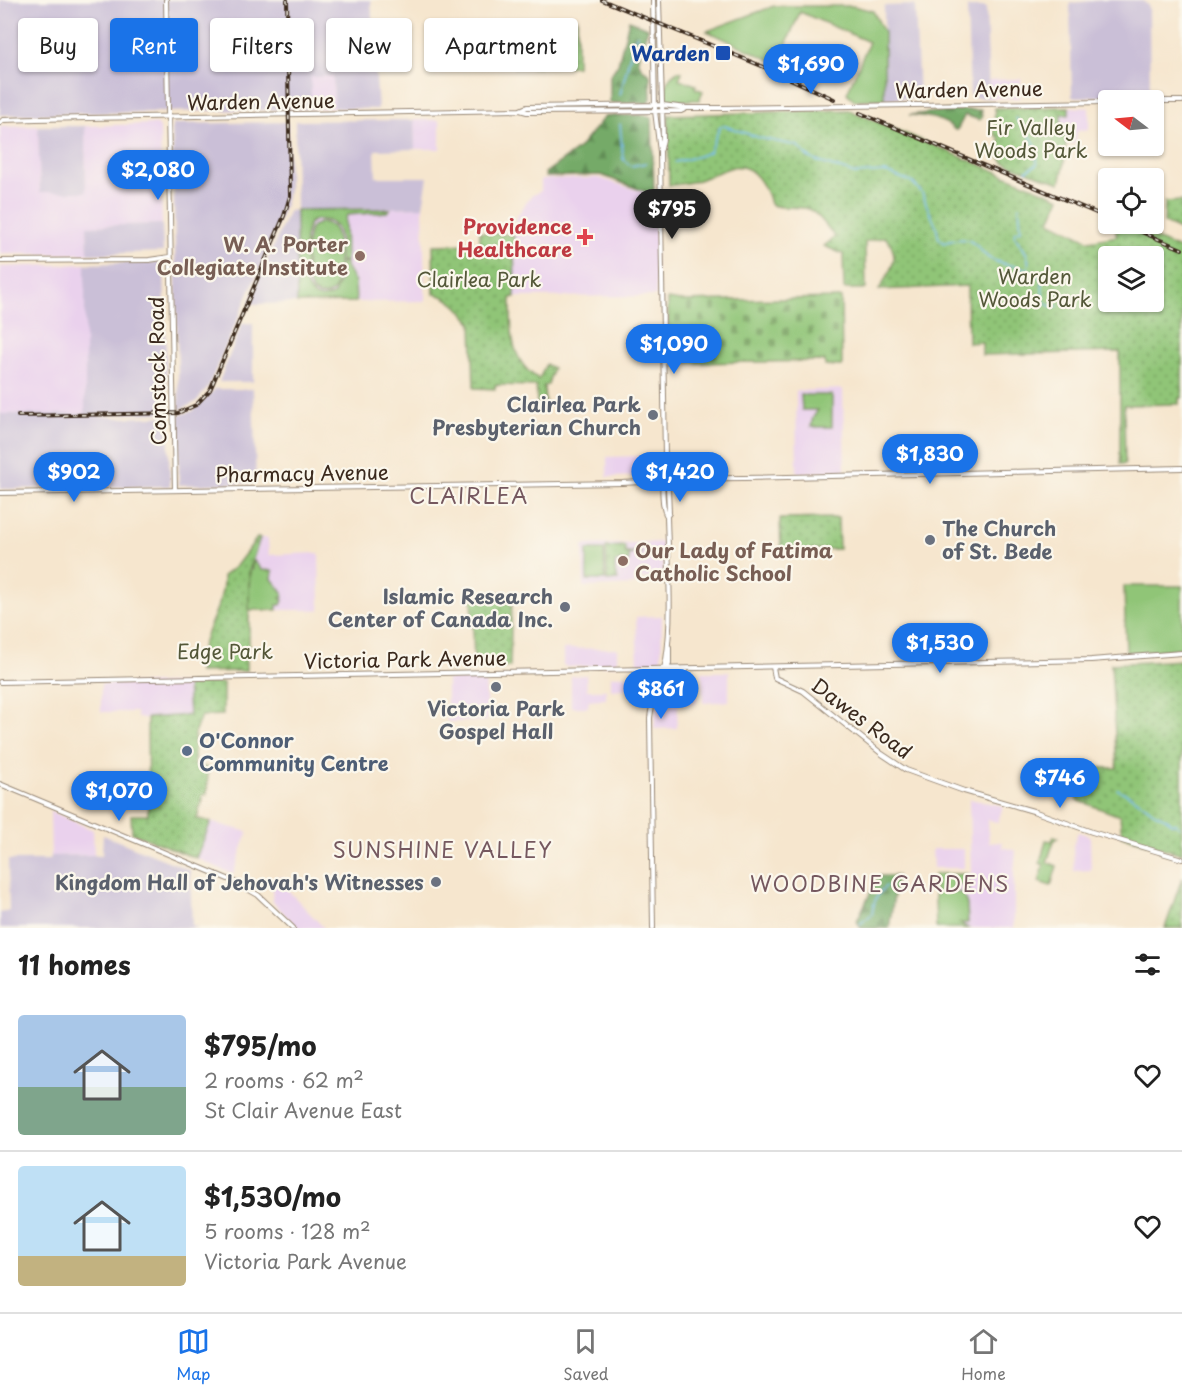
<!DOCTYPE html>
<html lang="en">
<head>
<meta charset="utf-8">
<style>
	:root { --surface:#fff; --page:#f6f6f6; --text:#222; --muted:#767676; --line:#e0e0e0; --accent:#1a73e8 }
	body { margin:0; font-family:"Playpen Sans",sans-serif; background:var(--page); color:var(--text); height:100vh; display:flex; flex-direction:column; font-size:22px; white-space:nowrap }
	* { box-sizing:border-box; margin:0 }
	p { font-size:20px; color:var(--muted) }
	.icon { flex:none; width:33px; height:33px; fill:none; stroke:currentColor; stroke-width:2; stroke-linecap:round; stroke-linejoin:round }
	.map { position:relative; height:928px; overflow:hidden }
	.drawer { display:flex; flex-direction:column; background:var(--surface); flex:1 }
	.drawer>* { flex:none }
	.top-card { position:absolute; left:18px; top:18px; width:600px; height:54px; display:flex; gap:12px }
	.needle { width:39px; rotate:286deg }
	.controls { position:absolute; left:1098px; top:90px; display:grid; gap:12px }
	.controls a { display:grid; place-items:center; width:66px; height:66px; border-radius:6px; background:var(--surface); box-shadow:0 2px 4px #0004; font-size:30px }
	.price { position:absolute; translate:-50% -51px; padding:0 14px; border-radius:21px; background:var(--accent); color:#fff; font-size:20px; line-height:39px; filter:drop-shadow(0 2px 3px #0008) }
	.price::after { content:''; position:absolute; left:50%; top:36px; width:18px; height:14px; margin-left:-9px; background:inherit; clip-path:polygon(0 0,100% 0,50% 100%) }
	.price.on { background:#222; color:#fff }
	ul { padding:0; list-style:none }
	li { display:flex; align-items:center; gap:18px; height:150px; padding:0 18px }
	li+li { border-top:2px solid var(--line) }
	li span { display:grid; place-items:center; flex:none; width:168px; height:120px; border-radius:6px; color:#555 }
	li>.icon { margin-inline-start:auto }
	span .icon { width:72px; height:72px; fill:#fffc; stroke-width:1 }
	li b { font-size:26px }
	h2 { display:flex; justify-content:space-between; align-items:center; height:72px; padding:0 18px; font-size:26px }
	.tag { padding:0 21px; border-radius:6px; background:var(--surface); box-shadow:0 2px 4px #0004; font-size:21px; line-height:54px }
	.tag.on { background:var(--accent); color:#fff }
	.menu { display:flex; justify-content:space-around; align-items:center; height:84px; border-top:2px solid var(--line); background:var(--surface); font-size:16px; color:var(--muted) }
	.menu a { display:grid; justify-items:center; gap:3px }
	.menu .on { color:var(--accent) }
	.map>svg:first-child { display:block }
</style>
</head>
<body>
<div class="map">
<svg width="1182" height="928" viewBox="0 0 1182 928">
	<defs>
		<pattern id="forest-firs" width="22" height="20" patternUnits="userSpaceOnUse" patternTransform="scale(1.5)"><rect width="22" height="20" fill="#74aa68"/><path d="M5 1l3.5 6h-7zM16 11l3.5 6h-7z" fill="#608b55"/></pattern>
		<pattern id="cemetery-stones" width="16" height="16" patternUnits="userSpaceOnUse" patternTransform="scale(1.5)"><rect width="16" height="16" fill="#90c577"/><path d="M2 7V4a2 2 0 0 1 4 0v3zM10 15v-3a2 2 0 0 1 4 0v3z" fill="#77a061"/></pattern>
		<pattern id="park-dots" width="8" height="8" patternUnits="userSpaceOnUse" patternTransform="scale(1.5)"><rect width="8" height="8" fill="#90c577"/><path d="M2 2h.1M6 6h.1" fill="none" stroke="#77a061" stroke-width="1.8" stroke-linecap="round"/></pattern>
	</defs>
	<rect width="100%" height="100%" fill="#fbf7ec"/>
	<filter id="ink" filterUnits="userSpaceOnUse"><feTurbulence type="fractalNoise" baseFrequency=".0167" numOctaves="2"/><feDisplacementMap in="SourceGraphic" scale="12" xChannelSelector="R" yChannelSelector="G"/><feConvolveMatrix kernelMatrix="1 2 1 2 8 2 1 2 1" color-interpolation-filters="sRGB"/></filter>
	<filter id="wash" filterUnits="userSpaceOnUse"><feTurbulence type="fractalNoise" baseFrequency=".008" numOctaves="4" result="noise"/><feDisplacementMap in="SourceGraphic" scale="24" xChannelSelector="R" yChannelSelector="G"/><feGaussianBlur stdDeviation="1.35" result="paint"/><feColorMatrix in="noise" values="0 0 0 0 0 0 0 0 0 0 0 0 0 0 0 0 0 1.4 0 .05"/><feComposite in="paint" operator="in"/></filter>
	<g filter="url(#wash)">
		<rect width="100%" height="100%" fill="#f6e6ce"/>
		<path fill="#ead1ed" d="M311 76H333L334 108 311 109Z
			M1021 79 1020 98H989V80Z
			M1069 107 1089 108V130L1077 131 1075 144 1066 143 1067 131 1061 130V114L1069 115Z
			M414 120H440V149H415Z
			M156 124 160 128 162 224 87 226 88 254H0V127L38 126 40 192H86L85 126Z
			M599 178 655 196 656 296 515 297 514 235 517 216 531 196 541 191V179Z
			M423 207 425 301 297 303 296 210Z
			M85 264V415L0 414V267Z
			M843 389 845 471 797 473 796 391Z
			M646 456 647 476 607 477V457Z
			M260 538H268L269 555 319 553 320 610H248L249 571Z
			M662 542 664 577 634 579 635 585 584 587 583 545Z
			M662 616 661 663 638 664 636 617Z
			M617 648V665L567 667 563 665V649Z
			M702 672H729V701L703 703Z
			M586 675 587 690H606V699L589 700 588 707H571V676Z
			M645 675V687L611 690V676Z
			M677 675H695L697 703 678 704 677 728 654 729 656 708 664 687 669 678Z
			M485 678 487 721 447 722V679Z
			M187 683 189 715 147 718H137L136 712H101V684Z
			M969 799 1003 806 998 822 988 820 989 843 1003 842 1002 847 1016 851 1014 872V928H936L934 874 971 873Z
			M50 811 93 830 94 855 51 856Z
			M211 822 248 832 233 874 196 858Z
			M1078 832 1090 836 1091 870 1074 871 1073 846Z
			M932 849H964V868H933Z
			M282 877 283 885 324 928H298L272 901 273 878Z"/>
		<path fill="#cabfd7" d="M0 0H371L378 109 334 108 333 76 311 77V109L0 115Z
			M1102 0H1142L1148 5 1149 10 1150 96 1072 97 1070 3Z
			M915 5 919 98 884 99V6Z
			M967 7H986L989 98 970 97Z
			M414 120 415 149 375 150 376 177H428L423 207 296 210 297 303 248 304 289 211 296 210 295 121Z
			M288 122 289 186 285 205 266 254 208 387 196 402 179 410 172 124Z
			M38 126H85L86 192H40Z
			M162 224 163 252 88 254 87 226Z
			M164 262 167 413 94 415 120 418 168 416 170 486 0 489V414H85V264Z
			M253 323V382H219L242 324Z
			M215 389H253L256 483 179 485V415L193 411Z
			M103 835 190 870 192 925 198 928H0V913L9 911 8 860H50L51 856 102 855Z"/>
		<path fill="#90c577" stroke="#66784a" stroke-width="1.5" d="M774 6H853L873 11 884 32V99L854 100 847 93 869 42 800 12 783 52 791 56 786 67 707 31Z
			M678 71 682 72 679 79 696 85 695 88 703 91 699 100 669 101 667 99C664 87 667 77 678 71Z
			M390 209 388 212 347 215 345 220 346 261H340C340 246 344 222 323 220 317 219 314 220 309 223L305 238 306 285C312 298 322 301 334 294L340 280V263L346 262V266L355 282 356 302 297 303 296 210Z
			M322 222C327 223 331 225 334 229 340 238 339 279 335 289 329 296 321 297 313 292 305 281 304 238 312 226Z
			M801 395H832V427H811L813 417 818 410H802Z
			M587 550H604L605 580H587Z
			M254 561 262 570 273 571 272 579 283 592V597L280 598 283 600 281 605H277V610H248L250 571 253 569 251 568Z
			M1124 586H1182V648L1126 654Z
			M1054 836 1058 838 1054 841 1047 862 1057 866 1051 886 1039 882 1044 865 1040 863 1046 840 1052 841Z
			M934 874H968V892L964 891 962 885 958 883 954 885 952 892 965 893 964 896 967 905 968 923H960L968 928H936Z"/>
		<path fill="url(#forest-firs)" stroke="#586a43" stroke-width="1.5" d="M629 20 648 28C643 46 628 63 650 74L651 99 647 103H610V76L618 64Z
			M955 110H981L982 118 979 120 965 115 957 130H955C943 118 925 116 909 115Z
			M646 115 652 119 654 195 601 175 546 177 545 173 578 149 605 116Z
			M878 876H897L889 928H861L857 921Z"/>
		<path fill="url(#cemetery-stones)" stroke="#66784a" stroke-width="1.5" d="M841 298 842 366H825V361L686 363 685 342 669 341 668 299 680 301Z"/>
		<path fill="url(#park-dots)" stroke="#66784a" stroke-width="1.5" fill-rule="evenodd" d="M577 19V66L515 68 508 21Z
			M1069 107V115L1061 114V129L1067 131 1064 166 1060 183 1005 163 998 155 1000 139 994 133 995 108Z
			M849 110 1060 198 1050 221 1089 241 1117 236 1114 224H1120L1182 250V398H1179V404L1124 405 1125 464H1120V352L982 355V342L968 343 967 286 879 290C890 270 903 257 885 237L865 242 866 289H844L843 254 824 246 835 237C828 228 819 214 808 209 795 205 782 210 770 204 766 187 754 163 733 167 723 169 711 176 702 179 691 183 680 184 669 186L668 115ZM1108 256H1154V302H1108Z
			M1182 201V231L1164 223 1165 202Z
			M480 232 514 235 515 297 511 298C511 329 509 361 539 379L546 364 553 368 548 385 544 386 545 403H537L536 386 495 385V389L474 388 472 323C462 311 450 296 434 294L433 245 480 244Z
			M838 518 839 549 781 551 780 519Z
			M257 538H260L249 571V647H246V671L199 672C196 639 225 609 223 576L236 566Z
			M625 546V553L641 552V554H629V561L615 562V572L618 580 607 581 606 547Z
			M499 592 512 598 510 667 474 665 472 594Z
			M1182 660V854L1122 836 1120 816 1077 800 1076 782H1057V767L1117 768 1111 664Z
			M187 683H223V715L201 716 194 734V765L208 768 207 794H203L197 819 211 822 196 858 132 833 131 815H148L147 718 189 715Z
			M1182 878V928H1165Z"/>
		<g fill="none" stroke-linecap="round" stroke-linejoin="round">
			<path stroke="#79beef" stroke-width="1.5" d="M620 95 633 44 637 35
				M1016 118C1029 138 1038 137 1037 164L1026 171
				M620 124 623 159 631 166 646 163
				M675 162 696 157 709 152 720 127 725 126 760 138 798 146 807 156 816 161 855 174 885 172 912 182 922 193 927 206 936 226 939 239 944 243C952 240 959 238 967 240 978 243 981 253 989 258 1006 269 1022 261 1042 279L1043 301 1050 306H1058
				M1019 206 1021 230 1015 232 1014 235C1020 246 1031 253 1028 268
				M1117 789C1129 795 1143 803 1152 811 1159 817 1166 815 1172 824L1175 823 1180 827
				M860 924 872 914C874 901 876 895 886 886"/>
		</g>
	</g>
	<g filter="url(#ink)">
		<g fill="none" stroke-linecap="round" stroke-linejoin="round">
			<defs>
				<path id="tertiary" d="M166 0 175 490
					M0 261 149 260 170 257
					M641 482 645 484 683 483 688 479
					M0 493 622 483 641 482 645 479 744 478 1182 468
					M773 667 775 678 803 691 882 754 906 770 964 791 1033 811 1092 832 1182 859"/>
				<path id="secondary" d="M653 0 655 111 660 152 665 457 663 461C663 474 660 507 667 516
					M659 0 663 139 661 149
					M1154 101H1182
					M520 110 527 107 662 105 687 108H722L1108 102
					M0 123 3 120 36 119 520 110 527 112 681 111 687 108
					M637 671 686 670
					M641 671 652 681 656 690
					M0 682 1091 660 1182 653
					M659 688 669 664V647
					M0 784 235 882 258 895 293 928
					M653 928 650 718C652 697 662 680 666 660 673 617 668 560 667 516L669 513 667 461 665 458"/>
			</defs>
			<use href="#tertiary" stroke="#988876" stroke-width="6"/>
			<use href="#secondary" stroke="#988876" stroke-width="6"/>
			<use href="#tertiary" stroke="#fff" stroke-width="4"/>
			<use href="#secondary" stroke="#fff" stroke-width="4"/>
			<defs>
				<path id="rail" d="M602 0 764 67 834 99
					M860 113 1108 218
					M1122 224 1182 249
					M18 416 178 413 196 405 210 390 284 216 290 196 287 0"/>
			</defs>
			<use href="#rail" stroke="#3b2a1e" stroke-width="4"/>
			<use href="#rail" stroke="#fbf7ec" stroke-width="1.5" stroke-dasharray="4.5" stroke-linecap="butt"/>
		</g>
	</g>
	<rect fill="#1a4fb4" stroke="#fbf7ec" stroke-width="2" x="715" y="45" width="16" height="16" rx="3"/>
	<path fill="#e0444e" stroke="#fbf7ec" stroke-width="2" d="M582 228h6v6h6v6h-6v6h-6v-6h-6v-6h6z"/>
	<g fill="#8d6e63" stroke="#fbf7ec" stroke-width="2">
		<circle cx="360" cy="256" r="6"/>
		<circle cx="623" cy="561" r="6"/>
	</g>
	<g fill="#6b7280" stroke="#fbf7ec" stroke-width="2">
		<circle cx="653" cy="415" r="6"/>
		<circle cx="930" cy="540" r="6"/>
		<circle cx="565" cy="607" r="6"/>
		<circle cx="496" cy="687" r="6"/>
		<circle cx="436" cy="882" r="6"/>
	</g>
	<circle fill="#5c6f8a" stroke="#fbf7ec" stroke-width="2" cx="187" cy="751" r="6"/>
	<g text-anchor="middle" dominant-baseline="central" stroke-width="4.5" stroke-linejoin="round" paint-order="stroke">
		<g font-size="20" font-weight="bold" fill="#164399" stroke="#fbf7ec" text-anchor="end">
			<text x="710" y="53">Warden</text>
		</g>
		<g font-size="20" fill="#3b2a1e" stroke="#fbf7ec">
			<text transform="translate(969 89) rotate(-1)">Warden Avenue</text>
			<text transform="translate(261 101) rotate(-1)">Warden Avenue</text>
			<text transform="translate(157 371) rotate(-91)">Comstock Road</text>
			<text transform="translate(302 473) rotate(-1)">Pharmacy Avenue</text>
			<text transform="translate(405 659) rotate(-1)">Victoria Park Avenue</text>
			<text transform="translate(862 718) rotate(37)">Dawes Road</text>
		</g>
		<g font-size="20" fill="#545839" stroke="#fbf7ec">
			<text x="1031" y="127">Fir Valley<tspan x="1031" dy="23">Woods Park</tspan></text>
			<text x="1035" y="276">Warden<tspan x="1035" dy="23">Woods Park</tspan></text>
			<text x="479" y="279">Clairlea Park</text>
			<text x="225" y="651">Edge Park</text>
		</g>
		<g font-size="20" font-weight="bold" fill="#be3a42" stroke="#fbf7ec" text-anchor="end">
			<text x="572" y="226">Providence<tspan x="572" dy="23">Healthcare</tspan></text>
		</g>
		<g font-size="20" font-weight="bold" fill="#785e54" stroke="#fbf7ec" text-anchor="end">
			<text x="348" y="244">W. A. Porter<tspan x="348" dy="23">Collegiate Institute</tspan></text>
			<text x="635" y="550" text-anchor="start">Our Lady of Fatima<tspan x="635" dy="23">Catholic School</tspan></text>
		</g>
		<g font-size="20" font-weight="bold" fill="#5b616d" stroke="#fbf7ec" text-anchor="end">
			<text x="641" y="404">Clairlea Park<tspan x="641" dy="23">Presbyterian Church</tspan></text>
			<text x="942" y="528" text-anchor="start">The Church<tspan x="942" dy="23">of St. Bede</tspan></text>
			<text x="553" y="596">Islamic Research<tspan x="553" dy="23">Center of Canada Inc.</tspan></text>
			<text x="496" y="708" text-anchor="middle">Victoria Park<tspan x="496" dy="23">Gospel Hall</tspan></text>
			<text x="424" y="882">Kingdom Hall of Jehovah's Witnesses</text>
		</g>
		<g font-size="20" font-weight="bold" fill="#4e5e75" stroke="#fbf7ec" text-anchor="start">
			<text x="199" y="740">O'Connor<tspan x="199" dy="23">Community Centre</tspan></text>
		</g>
		<g font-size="21" letter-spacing="1.5" fill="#75585f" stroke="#fbf7ec">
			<text x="469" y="495">CLAIRLEA</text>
			<text x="443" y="849">SUNSHINE VALLEY</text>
			<text x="880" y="883">WOODBINE GARDENS</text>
		</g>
	</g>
</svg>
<div class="controls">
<a><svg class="needle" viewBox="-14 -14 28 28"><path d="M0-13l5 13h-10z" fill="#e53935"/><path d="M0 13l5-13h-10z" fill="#767676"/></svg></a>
<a><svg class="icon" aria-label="locate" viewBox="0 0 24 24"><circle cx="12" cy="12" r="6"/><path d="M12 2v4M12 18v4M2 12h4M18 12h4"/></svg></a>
<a><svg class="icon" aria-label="layers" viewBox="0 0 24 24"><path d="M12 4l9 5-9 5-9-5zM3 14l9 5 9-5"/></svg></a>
</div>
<b class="price" style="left:811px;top:95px">$1,690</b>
<b class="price" style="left:158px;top:201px">$2,080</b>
<b class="price on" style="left:672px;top:240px">$795</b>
<b class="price" style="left:674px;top:375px">$1,090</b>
<b class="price" style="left:930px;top:485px">$1,830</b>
<b class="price" style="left:74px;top:503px">$902</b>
<b class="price" style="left:680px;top:503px">$1,420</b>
<b class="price" style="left:940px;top:674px">$1,530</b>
<b class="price" style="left:661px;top:720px">$861</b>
<b class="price" style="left:1060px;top:809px">$746</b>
<b class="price" style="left:119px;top:822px">$1,070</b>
<div class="top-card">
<a class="tag">Buy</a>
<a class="tag on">Rent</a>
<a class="tag">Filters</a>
<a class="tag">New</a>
<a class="tag">Apartment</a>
</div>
</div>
<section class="drawer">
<h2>11 homes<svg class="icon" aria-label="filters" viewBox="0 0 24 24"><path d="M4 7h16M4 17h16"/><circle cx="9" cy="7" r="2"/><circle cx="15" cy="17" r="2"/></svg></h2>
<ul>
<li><span style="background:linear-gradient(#a9c7e8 60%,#7fa58c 0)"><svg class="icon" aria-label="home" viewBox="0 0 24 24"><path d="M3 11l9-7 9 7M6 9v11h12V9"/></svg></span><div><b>$795/mo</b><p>2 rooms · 62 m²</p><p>St Clair Avenue East</p></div><svg class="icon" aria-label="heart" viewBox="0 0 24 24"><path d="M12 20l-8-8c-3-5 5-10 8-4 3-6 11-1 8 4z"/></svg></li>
<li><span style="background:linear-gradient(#bfe0f5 75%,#c2b280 0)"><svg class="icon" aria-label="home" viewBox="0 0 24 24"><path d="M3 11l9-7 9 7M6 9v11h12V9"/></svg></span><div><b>$1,530/mo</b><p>5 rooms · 128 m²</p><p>Victoria Park Avenue</p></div><svg class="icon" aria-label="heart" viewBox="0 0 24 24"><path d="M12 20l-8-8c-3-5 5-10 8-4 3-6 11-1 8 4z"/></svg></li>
</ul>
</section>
<nav class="menu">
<a class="on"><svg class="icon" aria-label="map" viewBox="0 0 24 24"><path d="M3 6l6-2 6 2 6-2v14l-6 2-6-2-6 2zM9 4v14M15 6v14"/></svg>Map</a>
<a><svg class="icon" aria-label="saved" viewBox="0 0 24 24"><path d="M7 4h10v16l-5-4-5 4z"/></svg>Saved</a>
<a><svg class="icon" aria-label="home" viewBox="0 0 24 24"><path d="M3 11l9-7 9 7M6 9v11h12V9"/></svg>Home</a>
</nav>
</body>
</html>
